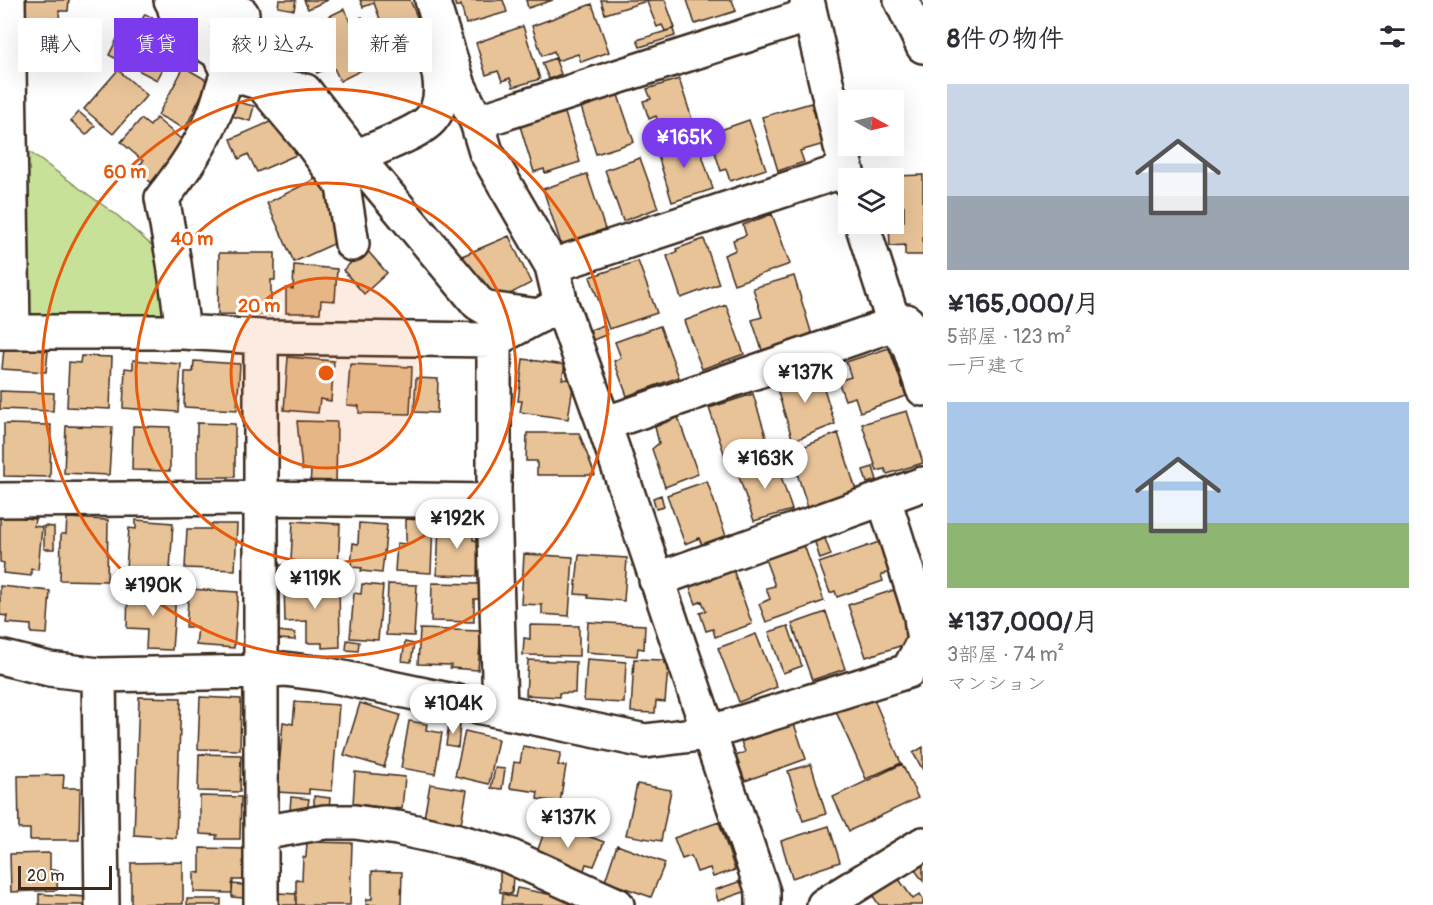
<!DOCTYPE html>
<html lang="ja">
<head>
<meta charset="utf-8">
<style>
	:root { --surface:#fff; --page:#f7f7f7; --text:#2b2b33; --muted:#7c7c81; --accent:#7c3aed }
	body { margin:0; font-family:Pangolin,"Klee One",sans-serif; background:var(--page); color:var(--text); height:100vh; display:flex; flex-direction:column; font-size:22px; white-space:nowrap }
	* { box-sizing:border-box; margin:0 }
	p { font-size:20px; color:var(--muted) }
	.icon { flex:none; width:33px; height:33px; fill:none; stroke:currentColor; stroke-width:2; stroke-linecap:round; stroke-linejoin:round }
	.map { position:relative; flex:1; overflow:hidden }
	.panel { display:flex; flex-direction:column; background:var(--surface); width:510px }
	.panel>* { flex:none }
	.guide { position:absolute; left:18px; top:18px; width:570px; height:54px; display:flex; gap:12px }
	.needle { width:39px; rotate:98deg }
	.buttons { position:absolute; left:838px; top:90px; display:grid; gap:12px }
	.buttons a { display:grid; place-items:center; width:66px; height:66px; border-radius:0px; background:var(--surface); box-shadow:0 6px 24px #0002; font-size:30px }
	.scale { position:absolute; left:18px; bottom:15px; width:94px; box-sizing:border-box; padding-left:6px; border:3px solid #3b2a1e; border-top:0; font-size:16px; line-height:21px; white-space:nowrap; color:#3b2a1e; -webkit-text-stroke:4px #fff; paint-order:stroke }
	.price { position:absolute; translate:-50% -51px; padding:0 14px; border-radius:21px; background:#fff; color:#222; font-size:20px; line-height:39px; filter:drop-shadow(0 2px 3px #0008) }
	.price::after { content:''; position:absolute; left:50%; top:36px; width:18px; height:14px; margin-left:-9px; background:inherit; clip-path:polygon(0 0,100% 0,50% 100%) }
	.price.active { background:var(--accent); color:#fff }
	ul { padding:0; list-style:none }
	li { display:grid; align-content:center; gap:12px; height:318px; padding:0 24px }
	li span { display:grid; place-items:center; height:186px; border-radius:0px; color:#555 }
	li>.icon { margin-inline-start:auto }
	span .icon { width:108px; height:108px; fill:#fffc; stroke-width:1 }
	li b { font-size:26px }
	h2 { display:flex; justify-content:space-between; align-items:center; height:72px; padding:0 24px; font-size:26px }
	.tag { padding:0 21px; border-radius:0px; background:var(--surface); box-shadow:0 6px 24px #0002; font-size:21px; line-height:54px }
	.tag.active { background:var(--accent); color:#fff }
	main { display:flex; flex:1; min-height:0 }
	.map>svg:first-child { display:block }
</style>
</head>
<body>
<main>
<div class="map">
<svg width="923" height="905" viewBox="0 0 923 905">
	<rect width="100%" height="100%" fill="#fff"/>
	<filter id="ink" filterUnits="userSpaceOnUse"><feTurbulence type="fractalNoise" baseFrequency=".0167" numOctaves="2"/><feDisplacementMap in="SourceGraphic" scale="12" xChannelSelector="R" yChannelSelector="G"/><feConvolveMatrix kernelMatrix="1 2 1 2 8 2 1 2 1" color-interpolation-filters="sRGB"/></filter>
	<g filter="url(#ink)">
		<path fill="#c7e198" stroke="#81865b" stroke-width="1.5" d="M21 146 118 216 171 262 175 318 31 317 26 314Z"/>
		<path fill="#e8c398" stroke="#3b2a1e" stroke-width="1.5" d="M23 0H69L68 11H59L60 27 22 26Z
			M279 0H296L294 10 278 7Z
			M304 0H328L308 9Z
			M360 0H410L420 24 387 38 374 3 363 7Z
			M454 0H503L507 12 466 24 461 5 456 7Z
			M526 0H553L528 8Z
			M601 0H650L605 14Z
			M652 0H665L675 28 665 31 662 25 657 27 647 2Z
			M687 0H732L736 11 695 24Z
			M592 4 609 52 581 62 578 54 557 61 554 51 542 56 532 26Z
			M344 9 351 22 362 17 374 40 370 42 376 53 371 56 374 64 340 81 333 66 317 73 305 48 321 40 313 24Z
			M145 14 182 33 157 80 109 55 123 27 135 33Z
			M523 26 540 79 513 87 510 78 502 81 498 71 486 75 476 43Z
			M673 29 675 36 640 47 637 40Z
			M555 58 561 74 549 79 542 63Z
			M184 67 208 81 185 129 158 115Z
			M118 70 147 95 113 134 84 109Z
			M679 79 694 125 655 138 652 128 659 125 656 116 649 119 643 101 651 99 647 89Z
			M618 95 634 142 596 154 581 107Z
			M229 100 254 106 250 121 225 114Z
			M811 103 824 144 800 151 804 162 778 171 762 117Z
			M79 112 95 126 86 135 71 121Z
			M565 113 580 162 545 173 544 169 534 172 520 126Z
			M156 118 188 145 154 185 136 170 143 161 121 142 141 119 150 126Z
			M279 118 296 155 257 172 248 154 239 159 231 139Z
			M749 120 766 169 730 181 726 169 721 171 709 134Z
			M696 136 713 189 672 202 656 149Z
			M640 158 658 208 623 221 605 170Z
			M587 174 605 229 561 244 543 189Z
			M923 175V255H905V245L890 246 889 224H894V221H904V206H896L895 176Z
			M319 177 339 220 342 240 294 262 267 203Z
			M772 214 790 264 734 284 724 255 736 250 733 240 746 235 743 225Z
			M509 236 531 283 500 299 495 291 481 297 462 256Z
			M704 239 719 284 681 298 667 256 677 252 676 249Z
			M366 249 387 273 364 294 343 270Z
			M219 253H275V280H271V315L218 314Z
			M638 261 657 313 609 329 590 277Z
			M294 265 337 269 335 301 321 300 320 313H286V288L293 289Z
			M794 276 812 335 762 350 752 320 762 317 753 288Z
			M726 305 744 354 702 369 684 321Z
			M604 325 608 334 593 340 590 330Z
			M660 326 679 377 627 396 614 361 621 358 615 342Z
			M4 348 48 351 46 372 2 369Z
			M889 348 906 396 860 412 855 397 845 400 838 381 851 377 846 362Z
			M81 356 112 357 110 409 67 407 69 362 80 363Z
			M288 357 334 361 331 401 320 399 318 413 284 410Z
			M523 359 565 365 562 379 574 380 568 419 520 412 522 401H518Z
			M133 360 181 364 178 412 123 408 125 368 133 369Z
			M194 361 240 364 237 410 184 407 185 372H193Z
			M350 364 412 367 410 414 359 413V406L347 405Z
			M817 366 835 424 793 441 775 383Z
			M416 378 438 379 437 413 414 412Z
			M0 391 54 393 53 411 0 409Z
			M753 394 769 446 726 459 709 408Z
			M907 411 923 463 887 474 885 469 877 471 862 424Z
			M678 417 698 474 665 487 652 449 659 443 655 427Z
			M297 421 337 422 336 487 310 486 311 470H302Z
			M197 423 235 424V477H197Z
			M4 424 51 425 50 477 4 476Z
			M66 426 112 427 109 475 64 473Z
			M133 426 170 427V471L132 470Z
			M527 433H579L595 475H537V461H526Z
			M838 433 856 490 808 507 790 452Z
			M775 458 792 510 754 521 737 471Z
			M873 467 877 480 867 483 863 470Z
			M707 481 726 536 702 545 699 538 685 544 667 495Z
			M661 495 664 507 656 509 653 498Z
			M0 516 35 519 34 526 42 527 38 570 31 569V576L3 573 4 563 0 562Z
			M67 518 108 520 107 581 60 580 61 534H66Z
			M406 519 433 521 431 573 395 571 397 543 406 544Z
			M136 520 173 523 170 570 126 568 129 528 136 529Z
			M293 521 340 524 338 573 295 570 296 561H291Z
			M359 523 387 525 382 573 361 571 362 568 351 567 353 543 358 544Z
			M439 523 473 524V540L478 541 477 576 437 575Z
			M211 524H237L235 570 185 568 187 529H211Z
			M44 526 54 527V549H44Z
			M824 536 831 555 820 559 814 539Z
			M879 542 890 572 881 575 883 581 837 597 835 591 830 593 819 563Z
			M804 545 824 601 766 622 759 604 770 599 766 588 775 586 765 559Z
			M524 554 573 557 569 616 542 614V605L521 604Z
			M579 555 627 558 624 601 588 598V595L575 594Z
			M280 565 295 566 294 573 279 572Z
			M733 569 752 624 715 637 713 629 706 631 700 613 706 611 702 601 696 604 689 585Z
			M339 582 340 647 322 648V643H307V621L285 622 284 583Z
			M432 583 479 584V599H474V622L431 621Z
			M362 584 383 586 378 640 350 638 354 593 361 594Z
			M388 584 417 585 414 636 386 635Z
			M0 586 50 591 47 634 31 633V625L6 623 7 616 0 615Z
			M128 589 176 593 172 650 146 649 147 629 127 628Z
			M189 589 238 592 234 648 196 645 198 627H186Z
			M894 590 912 642 866 657 848 605Z
			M826 612 845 669 812 680 792 624Z
			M588 622 645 625 644 649 638 648 637 656 586 652Z
			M530 625 579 626V656L523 655 524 638 530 639Z
			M788 626 802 666 783 673 769 632Z
			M420 629 481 631 478 670 450 668 451 665 418 664Z
			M278 631 295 633V640L278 639Z
			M756 634 777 687 739 702 718 648Z
			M347 640 359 642 358 651 346 650Z
			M405 642 414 644 411 662 402 661Z
			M587 659 626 662 624 703 584 701Z
			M634 659 663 660 668 668 665 702 656 701 655 713 631 712Z
			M528 660 576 662 575 693H559V697L526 695Z
			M870 690 901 763 866 779 834 707Z
			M139 697 181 698 176 838 134 835Z
			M200 697 241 699 240 750 198 749Z
			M295 702 339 705 332 791 309 789V794L277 792 283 722 293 724Z
			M360 703 400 715 384 767 344 755Z
			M792 718 806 759 745 781 736 756 745 752 739 736Z
			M409 721 427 724 426 730 442 733 435 774 401 768Z
			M449 724 460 725 458 747 446 745Z
			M465 731 498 739 489 784 455 776Z
			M523 746 561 753 558 765 566 766 560 802 537 799 538 792 510 788 514 762 520 763Z
			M923 747V770L913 753Z
			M199 754 241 755 240 792 198 791Z
			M811 764 826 814 803 821 788 771Z
			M902 764 918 798 849 831 833 797Z
			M495 768 505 769 502 789 491 788Z
			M355 772 405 777 402 809 353 804Z
			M64 775 63 788H80L79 840H30V829H19L18 776Z
			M430 784 467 790 461 824 424 818Z
			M637 784 671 790 661 841 626 835Z
			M200 796 241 797 240 839H216L217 835 200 834Z
			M314 796 330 798 329 807 314 805Z
			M291 797 309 799 307 811 290 810Z
			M548 821 604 842 594 866 586 864 582 876 535 858Z
			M719 822 735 870 713 877 710 868 697 872 691 856 682 859 674 838Z
			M829 826 840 862 792 878 781 841Z
			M307 842 352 843 350 905H296V879L302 880 303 857H306Z
			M617 845 665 863 651 897 605 881Z
			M200 848 244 849 243 851 248 852V875H243V880H233L232 893 194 892V872L200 873Z
			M50 853V870H58L57 890 11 892 10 854Z
			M920 860 923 864V881L912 866Z
			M183 862V904H131V863Z
			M372 871 402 872 401 905H366L367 899H372Z
			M500 871 513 873 512 894 500 892Z
			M898 878 913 899 920 894 923 899V905H879L873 896Z
			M741 881 744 892 718 901 715 890Z
			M232 884 243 885V898L232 897Z
			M517 888 574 899 573 905H502L503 894 515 897Z
			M278 893 296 894V905H278Z
			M39 894 87 897V905H39Z
			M187 899H221V905H187Z"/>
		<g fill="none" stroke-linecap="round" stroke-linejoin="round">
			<defs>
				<path id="minor" d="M8 0 13 331
					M171 0 193 37 218 52 228 73 261 83 309 140 343 186 352 244
					M432 0 459 86 477 122 486 152 552 266 561 304 604 424 763 892V905
					M807 0 849 181
					M901 0 923 46
					M175 10 184 8 242 14
					M261 83 305 91 356 157 478 303 488 309 539 316
					M477 122 810 15
					M356 157C374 149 415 134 428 122 446 106 442 75 433 56
					M862 224 894 324 909 346 923 389
					M552 266 845 170
					M0 332H183L261 337 494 340 561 304
					M183 332 174 263 162 198C182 173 200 147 213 117 219 103 222 87 228 73
					M261 337V905
					M494 340V501L500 710
					M604 424 894 324 906 321 923 340
					M884 499 921 616 923 635
					M0 500 260 498 494 501
					M656 580 923 484
					M0 657 49 669 99 675 260 672 284 669 324 674 645 741 708 733 908 671 923 643
					M99 675 102 905
					M261 833 325 822H355L397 828 458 841 507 855 617 905
					M824 905 923 844"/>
			</defs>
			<use href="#minor" stroke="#3b2a1e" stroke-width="38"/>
			<use href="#minor" stroke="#fff" stroke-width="33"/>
		</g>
	</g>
	<circle cx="326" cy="373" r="95" fill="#e8590c" fill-opacity=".12"/>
	<g fill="none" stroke="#e8590c" stroke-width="3">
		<circle cx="326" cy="373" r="95"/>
		<circle cx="326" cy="373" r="190"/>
		<circle cx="326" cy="373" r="284"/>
	</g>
	<circle cx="326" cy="373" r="9" fill="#e8590c" stroke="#fff" stroke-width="3"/>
	<g font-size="18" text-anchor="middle" font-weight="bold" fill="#e8590c" stroke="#fff" stroke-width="6" stroke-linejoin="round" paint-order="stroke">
		<text x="125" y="178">60 m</text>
		<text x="192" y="245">40 m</text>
		<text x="259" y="312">20 m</text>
	</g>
</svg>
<div class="buttons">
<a><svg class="needle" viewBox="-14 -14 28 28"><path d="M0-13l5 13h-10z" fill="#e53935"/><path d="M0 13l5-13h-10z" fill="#7c7c81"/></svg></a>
<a><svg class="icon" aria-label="layers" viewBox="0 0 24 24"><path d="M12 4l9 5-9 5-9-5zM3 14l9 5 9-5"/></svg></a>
</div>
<div class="scale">20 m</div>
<b class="price active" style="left:684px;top:169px">¥165K</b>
<b class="price" style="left:805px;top:404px">¥137K</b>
<b class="price" style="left:765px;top:490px">¥163K</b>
<b class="price" style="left:457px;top:550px">¥192K</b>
<b class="price" style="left:315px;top:610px">¥119K</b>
<b class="price" style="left:153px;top:617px">¥190K</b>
<b class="price" style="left:453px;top:735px">¥104K</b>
<b class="price" style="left:568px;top:849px">¥137K</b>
<div class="guide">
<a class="tag">購入</a>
<a class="tag active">賃貸</a>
<a class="tag">絞り込み</a>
<a class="tag">新着</a>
</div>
</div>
<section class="panel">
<h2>8件の物件<svg class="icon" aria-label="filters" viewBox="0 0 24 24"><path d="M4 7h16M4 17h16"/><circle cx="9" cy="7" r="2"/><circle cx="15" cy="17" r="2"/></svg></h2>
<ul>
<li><span style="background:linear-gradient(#c9d6e8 60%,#9aa5b1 0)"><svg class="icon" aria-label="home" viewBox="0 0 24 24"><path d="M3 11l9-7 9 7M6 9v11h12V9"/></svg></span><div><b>¥165,000/月</b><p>5部屋 · 123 m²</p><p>一戸建て</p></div></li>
<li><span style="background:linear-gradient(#a9c7e8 65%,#8fb573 0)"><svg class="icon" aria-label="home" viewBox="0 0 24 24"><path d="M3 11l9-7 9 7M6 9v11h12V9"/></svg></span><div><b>¥137,000/月</b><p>3部屋 · 74 m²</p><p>マンション</p></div></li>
</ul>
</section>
</main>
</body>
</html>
